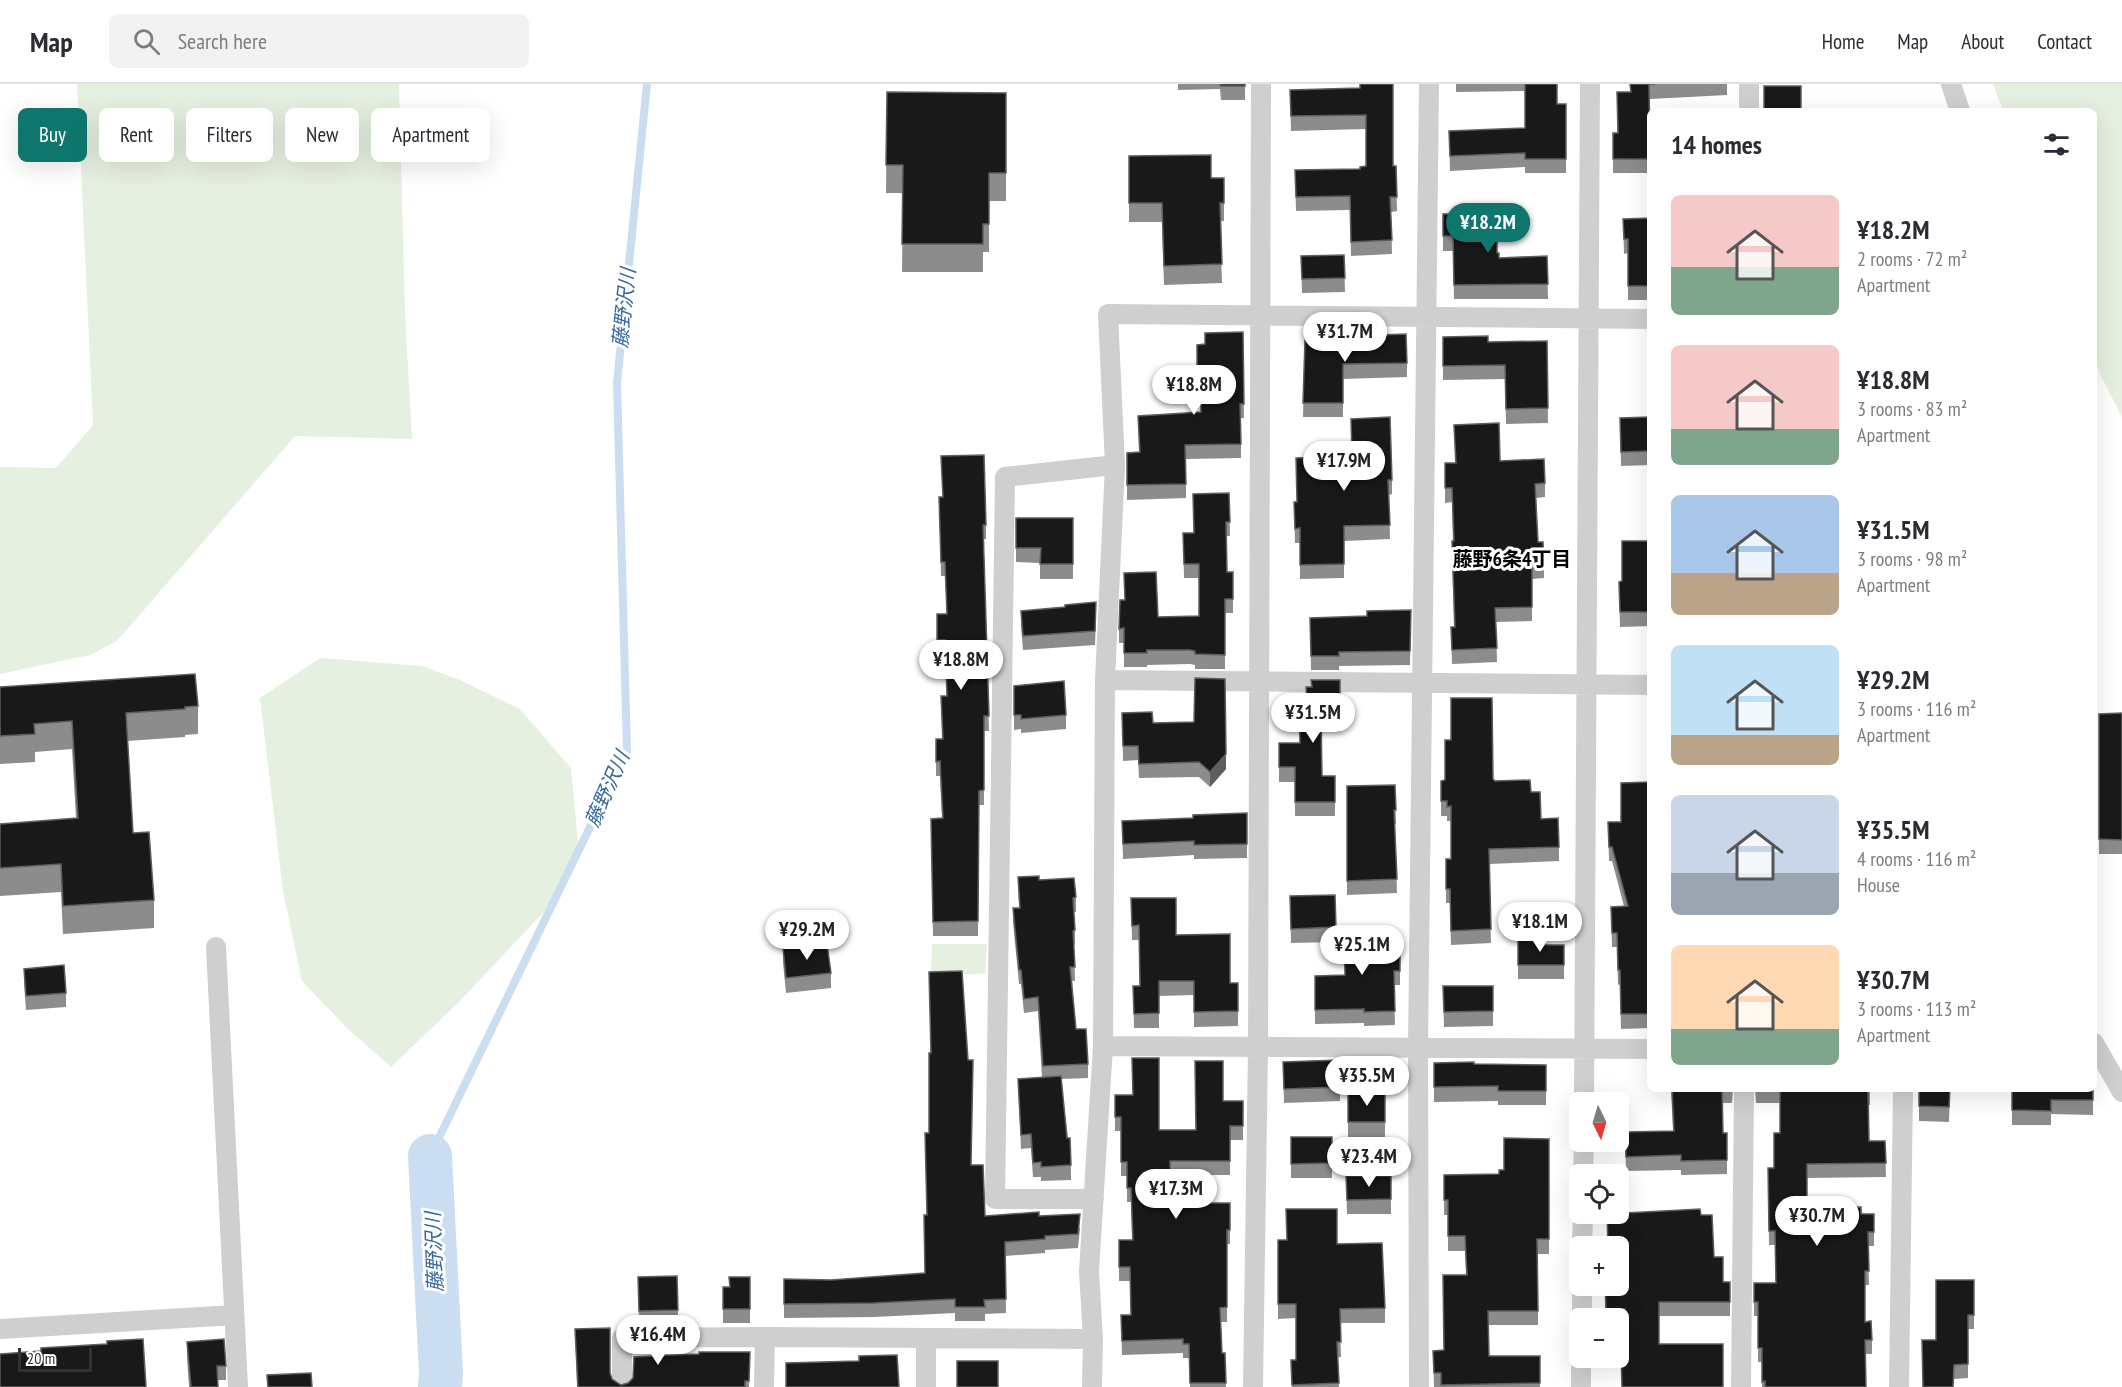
<!DOCTYPE html>
<html lang="en">
<head>
<meta charset="utf-8">
<style>
	:root { --surface:#fff; --page:#f2f2f3; --text:#2b2b33; --muted:#7c7c81; --line:#e1e1e2; --accent:#0f766e }
	body { margin:0; font-family:"PT Sans Narrow","Noto Sans JP",sans-serif; background:var(--page); color:var(--text); height:100vh; display:flex; flex-direction:column; font-size:22px; white-space:nowrap }
	* { box-sizing:border-box; margin:0 }
	p { font-size:20px; color:var(--muted) }
	.icon { flex:none; width:33px; height:33px; fill:none; stroke:currentColor; stroke-width:2; stroke-linecap:round; stroke-linejoin:round }
	.map { position:relative; flex:1; overflow:hidden }
	.sheet { position:absolute; left:1647px; top:24px; width:450px; height:984px; display:flex; flex-direction:column; background:var(--surface); border-radius:9px; box-shadow:0 6px 24px #0002 }
	.sheet>* { flex:none }
	.guide { position:absolute; left:18px; top:24px; width:570px; height:54px; display:flex; gap:12px }
	.needle { width:39px; rotate:175deg }
	.fabs { position:absolute; left:1569px; top:1008px; display:grid; gap:12px }
	.fabs a { display:grid; place-items:center; width:60px; height:60px; border-radius:9px; background:var(--surface); box-shadow:0 6px 24px #0002; font-size:30px }
	.scale { position:absolute; left:18px; bottom:15px; width:74px; box-sizing:border-box; padding-left:6px; border:3px solid #323232; border-top:0; font-size:16px; line-height:21px; white-space:nowrap; color:#323232; -webkit-text-stroke:4px #fff; paint-order:stroke }
	.price { position:absolute; translate:-50% -51px; padding:0 14px; border-radius:21px; background:#fff; color:#222; font-size:20px; line-height:39px; filter:drop-shadow(0 2px 3px #0008) }
	.price::after { content:''; position:absolute; left:50%; top:36px; width:18px; height:14px; margin-left:-9px; background:inherit; clip-path:polygon(0 0,100% 0,50% 100%) }
	.price.active { background:var(--accent); color:#fff }
	ul { padding:0; list-style:none }
	li { display:flex; align-items:center; gap:18px; height:150px; padding:0 24px }
	li span { display:grid; place-items:center; flex:none; width:168px; height:120px; border-radius:9px; color:#555 }
	li>.icon { margin-inline-start:auto }
	span .icon { width:72px; height:72px; fill:#fffc; stroke-width:1 }
	li b { font-size:26px }
	h2 { display:flex; justify-content:space-between; align-items:center; height:72px; padding:0 24px; font-size:26px }
	.tag { padding:0 21px; border-radius:9px; background:var(--surface); box-shadow:0 6px 24px #0002; font-size:21px; line-height:54px }
	.tag.active { background:var(--accent); color:#fff }
	header { display:flex; align-items:center; gap:36px; box-sizing:border-box; height:84px; padding:0 30px; background:var(--surface); border-bottom:2px solid var(--line) }
	header strong { font-size:28px }
	nav { display:flex; gap:33px; margin-inline-start:auto; font-size:21px }
	.search { width:420px; height:54px; background:var(--page); display:flex; align-items:center; gap:15px; box-sizing:border-box; padding:0 21px; border-radius:9px; color:var(--muted); font-size:22px }
	.map>svg:first-child { display:block }
</style>
</head>
<body>
<header>
<strong>Map</strong>
<div class="search"><svg class="icon" aria-label="search" viewBox="0 0 24 24"><circle cx="10" cy="10" r="6"/><path d="M15 15l6 6"/></svg>Search here</div>
<nav><a>Home</a><a>Map</a><a>About</a><a>Contact</a></nav>
</header>
<div class="map">
<svg width="2122" height="1303" viewBox="0 0 2122 1303">
	<rect width="100%" height="100%" fill="#fff"/>
	<path fill="#e6f0e0" d="M77 0H399L405 228 412 355 295 352 117 557 90 571 0 590V383L56 384 93 341Z
		M1993 0H2122V333L2101 292 2094 273V27H2003Z
		M320 574 422 582 460 596 520 625 571 684 579 769 554 817 459 918 391 983 347 944 302 897 283 807 260 614Z
		M932 860H987L985 890 931 891Z"/>
	<g fill="none" stroke-linecap="round" stroke-linejoin="round">
		<path stroke="#cbddf1" stroke-width="8" d="M430 1072 627 667 617 299 647 0"/>
		<path stroke="#cbddf1" stroke-width="44" d="M430 1072 441 1289 440 1303"/>
		<path stroke="#cfcfcf" stroke-width="20" d="M1951 0 1960 27
			M1749 27V0
			M1105 596 1650 601
			M216 863 238 1303
			M2094 959 2122 1008
			M1103 962 1650 965
			M1584 1018 1590 0
			M1583 1090 1584 1058
			M1094 1115H995L1005 393 1115 381
			M1582 1162 1583 1130
			M1582 1234V1202
			M0 1245 234 1231
			M926 1254V1303
			M622 1303V1254L765 1253 1093 1255
			M764 1303 765 1253
			M1092 1303 1093 1255 1089 1187 1103 962 1105 596 1115 381 1108 230 1650 235
			M1253 1303 1258 963 1261 0
			M1419 1303 1418 964 1429 0
			M1581 1303V1274
			M1741 1303 1744 1005
			M1899 1303 1903 1005"/>
	</g>
	<path fill="#8c8c8c" d="M1178 0H1245V16H1221L1220 5 1178 6Z
		M1456 0H1557V20H1566V89H1525V83L1450 87 1449 47 1525 44V7L1456 8Z
		M1630 0H1727V11L1650 15V89H1613V49H1617L1630 8Z
		M1360 4 1393 82H1396L1397 127 1391 128 1392 170 1351 172 1350 126 1296 127 1295 86 1360 85 1366 82V45L1291 47 1290 6Z
		M887 8 1006 9V117H989V168H983V188H902L903 109H886Z
		M1129 72 1211 94H1224V137H1220L1222 199 1164 201 1162 138H1129Z
		M1443 130 1497 169 1499 174 1547 172 1548 215H1454L1453 167H1443Z
		M1650 134V216H1628V169L1624 170 1623 135Z
		M1344 171 1345 208 1302 209 1301 172Z
		M1243 248 1244 334H1241V374L1186 375V414L1127 416V369L1139 368 1138 332 1201 328V297H1197V261L1205 260Z
		M1443 253 1488 258 1547 257 1548 339 1506 340 1505 295 1443 296Z
		M1305 256 1407 279V293L1343 295V333H1303Z
		M1650 333V381L1621 382 1620 334Z
		M1351 335 1392 396V410L1389 411 1390 455 1344 457V494L1300 495V459H1295L1294 418H1297L1352 372Z
		M1454 341 1500 377 1545 399V413L1536 414 1538 458 1544 480V494L1532 495V537L1496 538 1497 578 1452 580 1451 543H1454L1452 472V457H1453L1452 418 1445 419V379H1455Z
		M1229 409 1230 452H1226L1227 488H1233V529H1225V585H1195V581L1190 580 1147 581V583H1124V559H1119V545L1124 516 1158 533 1199 532V494H1184L1183 449H1193Z
		M939 413 986 441V455H983L989 647H984V721H979L978 852H933L931 735 942 734 940 692H936V655H942L941 612H947L945 570 937 571V530H947L945 492H941Z
		M1016 434H1073V495H1040V479L1016 478Z
		M1650 457V542L1620 543 1619 498 1622 497Z
		M1411 526 1410 581 1339 582V586H1311L1310 534 1367 532Z
		M1021 527 1096 533 1095 561 1023 566 1021 542Z
		M1340 596V648H1321L1322 692H1335V732H1295V698H1279V659H1300L1299 623H1306L1311 603Z
		M1014 602 1066 631V645L1021 649V645L1014 646Z
		M0 603 198 622V650L185 651V653L127 657 133 749 154 816V844L63 850 61 808 0 812V740L76 734 72 665 35 668V678L0 680Z
		M1122 629 1153 639 1226 685 1210 703 1199 693 1139 694 1138 676 1123 677Z
		M2122 629V770H2099V630Z
		M1493 695 1495 697 1531 708 1541 735 1559 763V777L1489 780 1491 859 1451 861 1450 819H1446V789L1451 775V737H1447V732H1441V697Z
		M1650 698V944L1621 945 1620 900 1618 901 1617 863H1612L1611 823 1624 822 1612 777H1609L1608 738H1621Z
		M1395 701 1396 740H1395L1397 809 1347 811V702Z
		M1247 729V774L1194 775V771L1123 775 1122 737 1193 734Z
		M1018 793 1039 796 1076 813V828H1074L1075 846V861H1074L1075 897H1072L1076 945 1088 980V994L1061 995 1071 1081V1096L1041 1097V1093H1033L1031 1064 1021 1065 1018 995 1042 993 1038 927 1024 929 1021 900H1019L1013 838V824H1019Z
		M1290 812 1336 843V858L1291 859Z
		M1131 814 1176 851 1230 899H1238V942L1194 943V911L1159 912V944H1134L1133 902H1140L1139 856H1132Z
		M1369 854H1400V901H1394L1395 941 1364 942V939L1315 940V892L1345 891Z
		M1518 855 1545 861H1564V895H1518Z
		M783 864 831 889V904L786 909 783 879Z
		M24 885 66 909V923L26 926 24 899Z
		M1443 902H1493V942L1444 943Z
		M1283 978 1340 1003V1017L1284 1019Z
		M1434 979 1546 981V1021H1498V1017L1434 1018Z
		M1671 1005H1733L1732 1019H1722L1723 1049H1727V1090L1681 1091V1086L1626 1087 1625 1048 1673 1047Z
		M1755 1005H1870V1021H1868L1869 1057H1885L1886 1093 1807 1094V1123L1810 1124 1861 1130H1874V1162H1868L1869 1201H1865V1238L1872 1256V1270H1865L1866 1303H1762V1278H1758V1232H1754V1199H1776L1775 1161H1769L1768 1084H1774L1780 1049V1019H1756Z
		M1919 1005H1950L1949 1038 1919 1037Z
		M2012 1005H2093V1031L2051 1030V1041H2012Z
		M1348 1008H1385V1053H1348Z
		M1115 1011 1159 1046H1196L1223 1017H1243V1056H1230V1091H1170L1171 1119H1230V1160H1227V1238H1221L1222 1269H1225L1226 1303H1190L1189 1274H1183V1269L1122 1271 1121 1231H1131L1130 1197H1119V1156H1132L1131 1118H1127V1092H1121V1047H1115Z
		M1291 1053H1332V1094H1291Z
		M1549 1055V1170H1538V1241H1488L1489 1272H1540V1303H1434L1433 1267 1444 1266 1466 1191 1465 1167H1448V1131H1444V1091L1499 1090Z
		M971 1081 985 1132H1039L1080 1144 1078 1164 1045 1166V1169L1005 1172 1006 1229 985 1230V1237H955V1229L874 1233 784 1234V1195L831 1196 925 1189Z
		M1346 1092H1391V1130H1347Z
		M1701 1131 1723 1198H1730V1232H1659L1625 1271V1240H1618V1234H1605V1202H1608Z
		M1278 1156 1337 1160 1385 1224V1239H1340L1341 1273H1337L1339 1303H1292L1291 1276H1296V1234L1278 1235Z
		M638 1193 678 1226V1240L639 1241Z
		M750 1193V1239H723V1203H729Z
		M1974 1196V1245H1968V1294L1954 1295 1936 1256Z
		M575 1245 610 1289 612 1295 621 1301 750 1268 749 1303H577Z
		M187 1258 226 1282V1296H218V1303H189L187 1273Z"/>
	<path fill="#5e5e5e" d="M1226 670V685L1210 703V688Z"/>
	<path fill="#191919" stroke="#5e5e5e" stroke-width="1.5" d="M1220 0H1245V2H1221Z
		M1360 0H1393V82H1396L1397 113H1390L1392 156 1351 158 1350 112 1296 113 1295 86 1360 85V83L1366 82V31L1291 32 1290 6 1360 4Z
		M1525 0H1557V20H1566V75H1525V69L1450 72 1449 47 1525 44Z
		M1630 0H1655H1649L1650 75H1613V49H1618L1617 8H1631Z
		M1764 2H1801V27H1764Z
		M887 8 1006 9V89H989V140H983V160H902L903 81H886Z
		M1211 71V94H1224V119H1220L1222 180 1164 182 1162 119H1129V72Z
		M1443 130H1497V169H1499V174L1547 172 1548 200 1454 201 1453 152H1443Z
		M1650 134V202H1628V155H1624L1623 135Z
		M1344 171 1345 194 1302 195 1301 172Z
		M1243 248 1244 320H1240L1241 360 1185 361 1186 400 1127 401V369L1140 368 1138 332 1201 328V283H1197V261L1205 260V249Z
		M1406 250 1407 279 1343 280V319H1303L1305 256H1358L1357 252Z
		M1488 252V258L1547 257 1548 324 1506 325 1505 281 1443 282V253Z
		M1390 333 1392 396H1388L1390 441 1344 442V480L1300 481V444L1295 445 1294 418H1297L1296 374 1352 372 1351 335Z
		M1650 333V367L1621 368 1620 334Z
		M1499 339 1500 377 1544 375 1545 399 1535 400 1538 458H1543L1544 480H1532V523L1495 524 1497 564 1452 566 1451 543H1455L1452 457H1454L1452 404H1445V379H1456L1454 341Z
		M984 371 986 441H983L989 632H984V706L979 707 978 837 933 838 931 735 943 734 940 677 936 678V655H943L941 612H947L945 556H937V530H947L945 478H941L939 413H943L941 372Z
		M1229 409 1230 438H1226L1227 488H1233V515H1225V571L1195 570V567L1190 566H1147V569H1124V544L1119 545 1120 516H1125L1124 489 1156 488 1158 533 1199 532V480H1184L1183 449H1194L1193 410Z
		M1016 434H1073V480H1040L1041 464H1016Z
		M1622 457H1650V528H1620L1619 498 1622 497Z
		M1096 518 1095 547 1023 552 1021 527 1065 523V521Z
		M1411 526 1410 567 1339 568V572H1311L1310 534 1367 532V527Z
		M195 590 198 622 185 623V625L126 629 133 749 149 748 154 816 63 822 61 780 0 784V740L78 734 72 637 34 640 35 650 0 652V603Z
		M1195 594 1225 595 1226 670 1210 688 1199 678 1139 680 1138 662H1123L1122 629 1152 628 1153 639 1194 638Z
		M1311 596H1340V633L1321 634 1322 692H1335V718H1295V683H1279V659H1300L1299 623H1307L1306 603H1312Z
		M1064 597 1066 631 1021 635V631H1014V602Z
		M1451 614H1492L1493 695 1495 697 1530 696 1531 708H1540L1541 735 1558 734 1559 763 1489 765 1491 845 1451 847 1450 805H1446V775H1451V722L1447 723V717H1441V697L1445 696V656H1451Z
		M2122 629V756L2099 755V630Z
		M1650 698V930H1621L1620 886H1618L1617 849H1612L1611 823 1628 822 1612 763H1609L1608 738H1621V699Z
		M1395 701 1396 726H1394L1397 795 1347 797V702Z
		M1247 729V760L1194 761V757L1123 760 1122 737 1193 734V731Z
		M1039 792V796L1074 794 1076 813 1073 814 1075 846 1073 847 1075 883H1070L1076 945H1086L1088 980 1043 982 1038 913 1024 915 1021 886H1019L1013 824H1020L1018 793Z
		M1335 811 1336 843 1291 845 1290 812Z
		M1131 814H1176V851L1230 850V899H1238V927L1194 928V897H1159V929L1134 930 1133 902H1140L1139 841 1132 842Z
		M1369 846V854H1400V887H1394L1395 927 1364 928V925L1315 926V892L1345 891 1344 847Z
		M1518 855H1545V861H1564V881H1518Z
		M827 860 831 889 786 894 783 864Z
		M64 881 66 909 26 912 24 885Z
		M962 887 968 976H973L971 1081H983L985 1132 1039 1128V1132L1080 1130 1078 1150 1045 1152V1155L1005 1158 1006 1215 984 1216 985 1223H955V1215L874 1219 784 1220V1195L831 1196 925 1189 924 1131H927L925 1049H929V969H931L929 888Z
		M1443 902H1493V927L1444 928Z
		M1132 974H1159V1046H1196L1195 977H1223V1017H1243V1042H1230V1077H1170L1171 1119H1230V1146H1227V1223L1220 1224 1222 1269H1225L1226 1299H1190L1189 1260H1183V1255L1122 1257 1121 1231H1131L1130 1183H1119V1156H1133L1131 1104H1127V1078H1121V1033H1115V1011H1133Z
		M1339 976 1340 1003 1284 1005 1283 978Z
		M1474 978V980L1546 981V1007H1498V1002L1434 1003V979Z
		M1061 992 1067 1054H1070L1071 1081 1041 1083V1078L1033 1079 1031 1050 1021 1051 1018 995Z
		M1672 1005H1722L1723 1049H1727V1076L1681 1077V1071L1626 1073 1625 1048 1674 1047Z
		M1780 1005H1870V1007H1868L1869 1057H1885L1886 1079 1807 1080V1123L1810 1124 1861 1123V1130H1874V1148H1868L1869 1187H1865V1238L1871 1237 1872 1256H1865L1866 1303H1765V1297L1762 1298V1264H1758V1218H1754V1199H1776L1775 1147H1769L1768 1084H1774V1049H1780Z
		M1919 1005H1950L1949 1023 1919 1022Z
		M2012 1005H2093V1016H2051V1027L2012 1026Z
		M1348 1008H1385V1038H1348Z
		M1291 1053H1332V1079L1291 1080Z
		M1504 1054 1549 1055V1155H1537L1538 1227H1488L1489 1272H1540V1299L1441 1301V1289H1434L1433 1267 1444 1266 1443 1191H1467L1465 1152H1448V1116H1444V1091L1499 1090V1086H1504Z
		M1346 1092H1391V1115L1347 1116Z
		M1286 1125H1337V1160L1382 1159 1385 1224 1340 1225 1341 1258H1337L1339 1299 1292 1301 1291 1276H1296V1220H1278V1156H1287Z
		M1700 1125 1701 1131H1712L1714 1173H1723V1198H1730V1218H1659V1260H1723V1303H1622L1621 1271H1625V1225L1606 1226 1605 1202H1618V1162H1608L1607 1130Z
		M677 1192 678 1226 639 1227 638 1193Z
		M729 1193H750V1225H723V1203H730Z
		M1936 1196H1974V1231H1968V1280L1954 1281 1953 1303H1923L1922 1256H1936Z
		M610 1244V1289L612 1295 621 1301 628 1299 633 1294 634 1273 699 1270V1268H750L749 1297H745V1303H578L575 1245Z
		M143 1255 146 1303H0V1270L41 1267V1264L107 1260V1257Z
		M224 1255 226 1282H217L218 1303H191L187 1258Z
		M897 1271 899 1303H786V1279L859 1277V1272Z
		M957 1277H998V1303H957Z
		M311 1289 312 1303H268L267 1291Z"/>
	<g text-anchor="middle" dominant-baseline="central" stroke-width="6" stroke-linejoin="round" paint-order="stroke">
		<g font-size="20" font-style="italic" fill="#36689e" stroke="#fff">
			<text transform="translate(624 224) rotate(-84)">藤野沢川</text>
			<text transform="translate(607 705) rotate(-66)">藤野沢川</text>
			<text transform="translate(434 1168) rotate(-92)">藤野沢川</text>
		</g>
		<g font-size="20" font-weight="bold" fill="#000" stroke="#fff">
			<text x="1512" y="475">藤野6条4丁目</text>
		</g>
	</g>
</svg>
<div class="fabs">
<a><svg class="needle" viewBox="-14 -14 28 28"><path d="M0-13l5 13h-10z" fill="#e53935"/><path d="M0 13l5-13h-10z" fill="#7c7c81"/></svg></a>
<a><svg class="icon" aria-label="locate" viewBox="0 0 24 24"><circle cx="12" cy="12" r="6"/><path d="M12 2v4M12 18v4M2 12h4M18 12h4"/></svg></a>
<a>+</a>
<a>−</a>
</div>
<div class="scale">20 m</div>
<b class="price active" style="left:1488px;top:170px">¥18.2M</b>
<b class="price" style="left:1345px;top:279px">¥31.7M</b>
<b class="price" style="left:1194px;top:332px">¥18.8M</b>
<b class="price" style="left:1344px;top:408px">¥17.9M</b>
<b class="price" style="left:961px;top:607px">¥18.8M</b>
<b class="price" style="left:1313px;top:660px">¥31.5M</b>
<b class="price" style="left:1540px;top:869px">¥18.1M</b>
<b class="price" style="left:807px;top:877px">¥29.2M</b>
<b class="price" style="left:1362px;top:892px">¥25.1M</b>
<b class="price" style="left:1367px;top:1023px">¥35.5M</b>
<b class="price" style="left:1369px;top:1104px">¥23.4M</b>
<b class="price" style="left:1176px;top:1136px">¥17.3M</b>
<b class="price" style="left:1817px;top:1163px">¥30.7M</b>
<b class="price" style="left:658px;top:1282px">¥16.4M</b>
<div class="guide">
<a class="tag active">Buy</a>
<a class="tag">Rent</a>
<a class="tag">Filters</a>
<a class="tag">New</a>
<a class="tag">Apartment</a>
</div>
<section class="sheet">
<h2>14 homes<svg class="icon" aria-label="filters" viewBox="0 0 24 24"><path d="M4 7h16M4 17h16"/><circle cx="9" cy="7" r="2"/><circle cx="15" cy="17" r="2"/></svg></h2>
<ul>
<li><span style="background:linear-gradient(#f6c9c9 60%,#7fa58c 0)"><svg class="icon" aria-label="home" viewBox="0 0 24 24"><path d="M3 11l9-7 9 7M6 9v11h12V9"/></svg></span><div><b>¥18.2M</b><p>2 rooms · 72 m²</p><p>Apartment</p></div></li>
<li><span style="background:linear-gradient(#f6c9c9 70%,#7fa58c 0)"><svg class="icon" aria-label="home" viewBox="0 0 24 24"><path d="M3 11l9-7 9 7M6 9v11h12V9"/></svg></span><div><b>¥18.8M</b><p>3 rooms · 83 m²</p><p>Apartment</p></div></li>
<li><span style="background:linear-gradient(#a9c7e8 65%,#b9a48a 0)"><svg class="icon" aria-label="home" viewBox="0 0 24 24"><path d="M3 11l9-7 9 7M6 9v11h12V9"/></svg></span><div><b>¥31.5M</b><p>3 rooms · 98 m²</p><p>Apartment</p></div></li>
<li><span style="background:linear-gradient(#bfe0f5 75%,#b9a48a 0)"><svg class="icon" aria-label="home" viewBox="0 0 24 24"><path d="M3 11l9-7 9 7M6 9v11h12V9"/></svg></span><div><b>¥29.2M</b><p>3 rooms · 116 m²</p><p>Apartment</p></div></li>
<li><span style="background:linear-gradient(#c9d6e8 65%,#9aa5b1 0)"><svg class="icon" aria-label="home" viewBox="0 0 24 24"><path d="M3 11l9-7 9 7M6 9v11h12V9"/></svg></span><div><b>¥35.5M</b><p>4 rooms · 116 m²</p><p>House</p></div></li>
<li><span style="background:linear-gradient(#ffd9b3 70%,#7fa58c 0)"><svg class="icon" aria-label="home" viewBox="0 0 24 24"><path d="M3 11l9-7 9 7M6 9v11h12V9"/></svg></span><div><b>¥30.7M</b><p>3 rooms · 113 m²</p><p>Apartment</p></div></li>
</ul>
</section>
</div>
</body>
</html>
